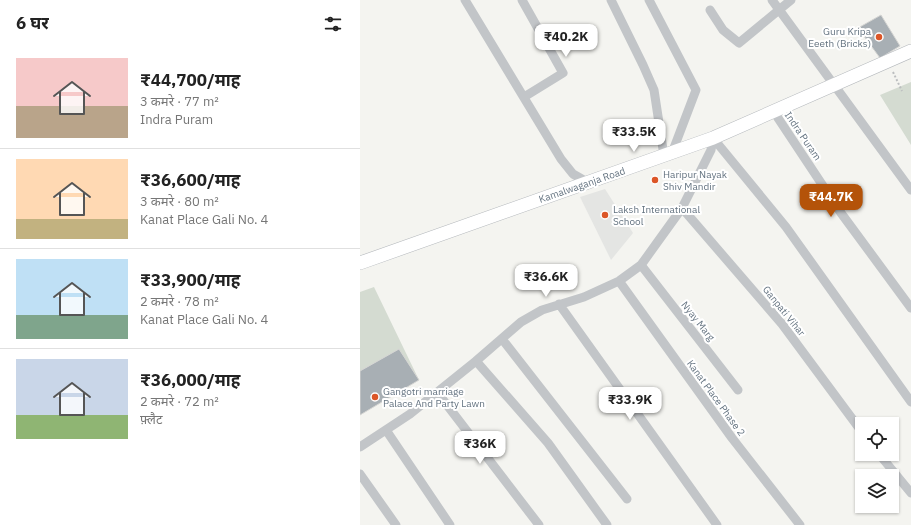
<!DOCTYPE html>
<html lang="hi">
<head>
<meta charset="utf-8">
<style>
	:root { --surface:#fff; --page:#f2f2f2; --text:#222; --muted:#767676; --line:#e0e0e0; --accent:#b45309 }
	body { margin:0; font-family:"IBM Plex Sans","Noto Sans Devanagari",sans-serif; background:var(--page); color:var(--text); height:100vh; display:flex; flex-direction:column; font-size:15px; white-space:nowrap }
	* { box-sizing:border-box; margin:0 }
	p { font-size:13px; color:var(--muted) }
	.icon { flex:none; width:22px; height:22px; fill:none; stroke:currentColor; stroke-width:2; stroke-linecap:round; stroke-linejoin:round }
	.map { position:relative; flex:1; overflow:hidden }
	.details { display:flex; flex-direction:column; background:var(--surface); width:360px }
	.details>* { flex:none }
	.controls { position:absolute; left:495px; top:417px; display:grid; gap:8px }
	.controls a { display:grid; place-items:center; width:44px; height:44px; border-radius:0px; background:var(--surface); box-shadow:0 1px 3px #0004; font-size:20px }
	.price { position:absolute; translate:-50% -34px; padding:0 9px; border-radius:8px; background:#fff; color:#222; font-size:13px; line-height:26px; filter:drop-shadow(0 1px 2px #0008) }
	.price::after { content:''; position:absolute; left:50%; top:24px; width:12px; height:9px; margin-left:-6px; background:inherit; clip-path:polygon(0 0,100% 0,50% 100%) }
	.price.current { background:var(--accent); color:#fff }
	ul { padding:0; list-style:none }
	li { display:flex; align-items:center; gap:12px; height:100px; padding:0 16px }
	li+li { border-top:1px solid var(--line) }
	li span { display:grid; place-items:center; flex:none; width:112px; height:80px; border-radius:0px; color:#555 }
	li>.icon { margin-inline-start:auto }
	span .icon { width:48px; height:48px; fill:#fffc; stroke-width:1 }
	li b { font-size:17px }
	h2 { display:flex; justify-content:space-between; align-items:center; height:48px; padding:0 16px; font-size:17px }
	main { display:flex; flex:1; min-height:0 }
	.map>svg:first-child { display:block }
</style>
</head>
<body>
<main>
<section class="details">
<h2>6 घर<svg class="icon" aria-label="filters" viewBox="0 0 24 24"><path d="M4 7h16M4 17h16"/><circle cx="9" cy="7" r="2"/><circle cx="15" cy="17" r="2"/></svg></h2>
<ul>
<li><span style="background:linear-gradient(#f6c9c9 60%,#b9a48a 0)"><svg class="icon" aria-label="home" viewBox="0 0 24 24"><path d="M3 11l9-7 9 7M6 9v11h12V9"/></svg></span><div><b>₹44,700/माह</b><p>3 कमरे · 77 m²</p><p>Indra Puram</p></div></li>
<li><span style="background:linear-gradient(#ffd9b3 75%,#c2b280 0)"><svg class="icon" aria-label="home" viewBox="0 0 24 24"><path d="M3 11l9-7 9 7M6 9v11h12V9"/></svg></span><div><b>₹36,600/माह</b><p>3 कमरे · 80 m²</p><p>Kanat Place Gali No. 4</p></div></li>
<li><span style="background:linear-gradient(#bfe0f5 70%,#7fa58c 0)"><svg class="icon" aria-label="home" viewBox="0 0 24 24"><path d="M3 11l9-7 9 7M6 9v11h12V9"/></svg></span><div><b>₹33,900/माह</b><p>2 कमरे · 78 m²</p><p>Kanat Place Gali No. 4</p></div></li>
<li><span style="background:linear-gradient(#c9d6e8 70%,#8fb573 0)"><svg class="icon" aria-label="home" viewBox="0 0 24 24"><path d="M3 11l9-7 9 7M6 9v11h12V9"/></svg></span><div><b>₹36,000/माह</b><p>2 कमरे · 72 m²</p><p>फ़्लैट</p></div></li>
</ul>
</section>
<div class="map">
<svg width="551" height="525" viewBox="0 0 551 525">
	<rect width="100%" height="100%" fill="#f4f4f0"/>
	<path fill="#e4e5e3" d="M245 189 273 233 251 260 220 197Z"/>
	<path fill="#d4dbd1" d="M551 82V145L520 95Z
		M14 287 59 380 39 349 0 371V292Z"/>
	<path fill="#a8afb4" stroke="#d5d5d3" d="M521 15 540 46 520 58 498 28Z
		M39 349 59 380 0 415V371Z"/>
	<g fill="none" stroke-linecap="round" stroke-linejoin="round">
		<defs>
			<path id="secondary" d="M0 263 353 138 551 51"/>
		</defs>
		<use href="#secondary" stroke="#b4b8bc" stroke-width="14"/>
		<path stroke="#bbbdbf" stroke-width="2" stroke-dasharray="2 2" stroke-linecap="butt" d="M533 72 542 91"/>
		<path stroke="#c2c5c8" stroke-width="9" d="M105 0 201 159 213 174 227 182
			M162 0 203 73 164 97
			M251 0 283 65 294 90 304 156
			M289 0 336 90 312 153
			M412 0 551 190
			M350 10 363 30 379 43 431 0
			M414 112 481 213 551 308
			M353 138 426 227 551 402
			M322 208 422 324 502 432
			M281 265 378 390
			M259 281 372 438 440 525
			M199 304 357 525
			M142 339 267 499
			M116 361 188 443 247 525
			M77 392 179 525
			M26 430 90 525
			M0 447 50 414 116 361 161 322 182 310 224 297 259 281 281 265 322 208 351 150 353 138
			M519 454 551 493
			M0 474 36 525"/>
		<use href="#secondary" stroke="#fff" stroke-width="13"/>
	</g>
	<g fill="#dc5628" stroke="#fff" stroke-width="1.5">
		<circle cx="519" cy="37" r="4"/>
		<circle cx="295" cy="180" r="4"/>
		<circle cx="245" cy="215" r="4"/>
		<circle cx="15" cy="397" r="4"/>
	</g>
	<g text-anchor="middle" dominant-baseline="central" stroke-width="4" stroke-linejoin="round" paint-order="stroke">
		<g font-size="10" fill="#647380" stroke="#fff" text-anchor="start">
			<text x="511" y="31" text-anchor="end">Guru Kripa<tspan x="511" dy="12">Eeeth (Bricks)</tspan></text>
			<text x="303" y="174">Haripur Nayak<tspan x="303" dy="12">Shiv Mandir</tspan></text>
			<text x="253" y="209">Laksh International<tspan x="253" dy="12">School</tspan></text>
			<text x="23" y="391">Gangotri marriage<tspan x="23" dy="12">Palace And Party Lawn</tspan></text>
		</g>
		<g font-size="10" fill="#647380" stroke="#fff">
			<text transform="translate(443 136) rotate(56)">Indra Puram</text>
			<text transform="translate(222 185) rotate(-19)">Kamalwaganja Road</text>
			<text transform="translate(424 311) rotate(51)">Ganpati Vihar</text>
			<text transform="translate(338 321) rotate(52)">Nyay Marg</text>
			<text transform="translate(356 398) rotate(54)">Kanat Place Phase 2</text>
		</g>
	</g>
</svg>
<div class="controls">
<a><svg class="icon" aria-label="locate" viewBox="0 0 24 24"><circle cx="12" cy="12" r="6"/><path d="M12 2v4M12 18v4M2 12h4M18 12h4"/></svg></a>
<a><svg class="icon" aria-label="layers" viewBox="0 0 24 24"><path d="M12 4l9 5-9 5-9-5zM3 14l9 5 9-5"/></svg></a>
</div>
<b class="price" style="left:206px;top:58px">₹40.2K</b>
<b class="price" style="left:274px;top:153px">₹33.5K</b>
<b class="price current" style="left:471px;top:218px">₹44.7K</b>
<b class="price" style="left:186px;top:298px">₹36.6K</b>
<b class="price" style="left:270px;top:421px">₹33.9K</b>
<b class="price" style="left:120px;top:465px">₹36K</b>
</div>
</main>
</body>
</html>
